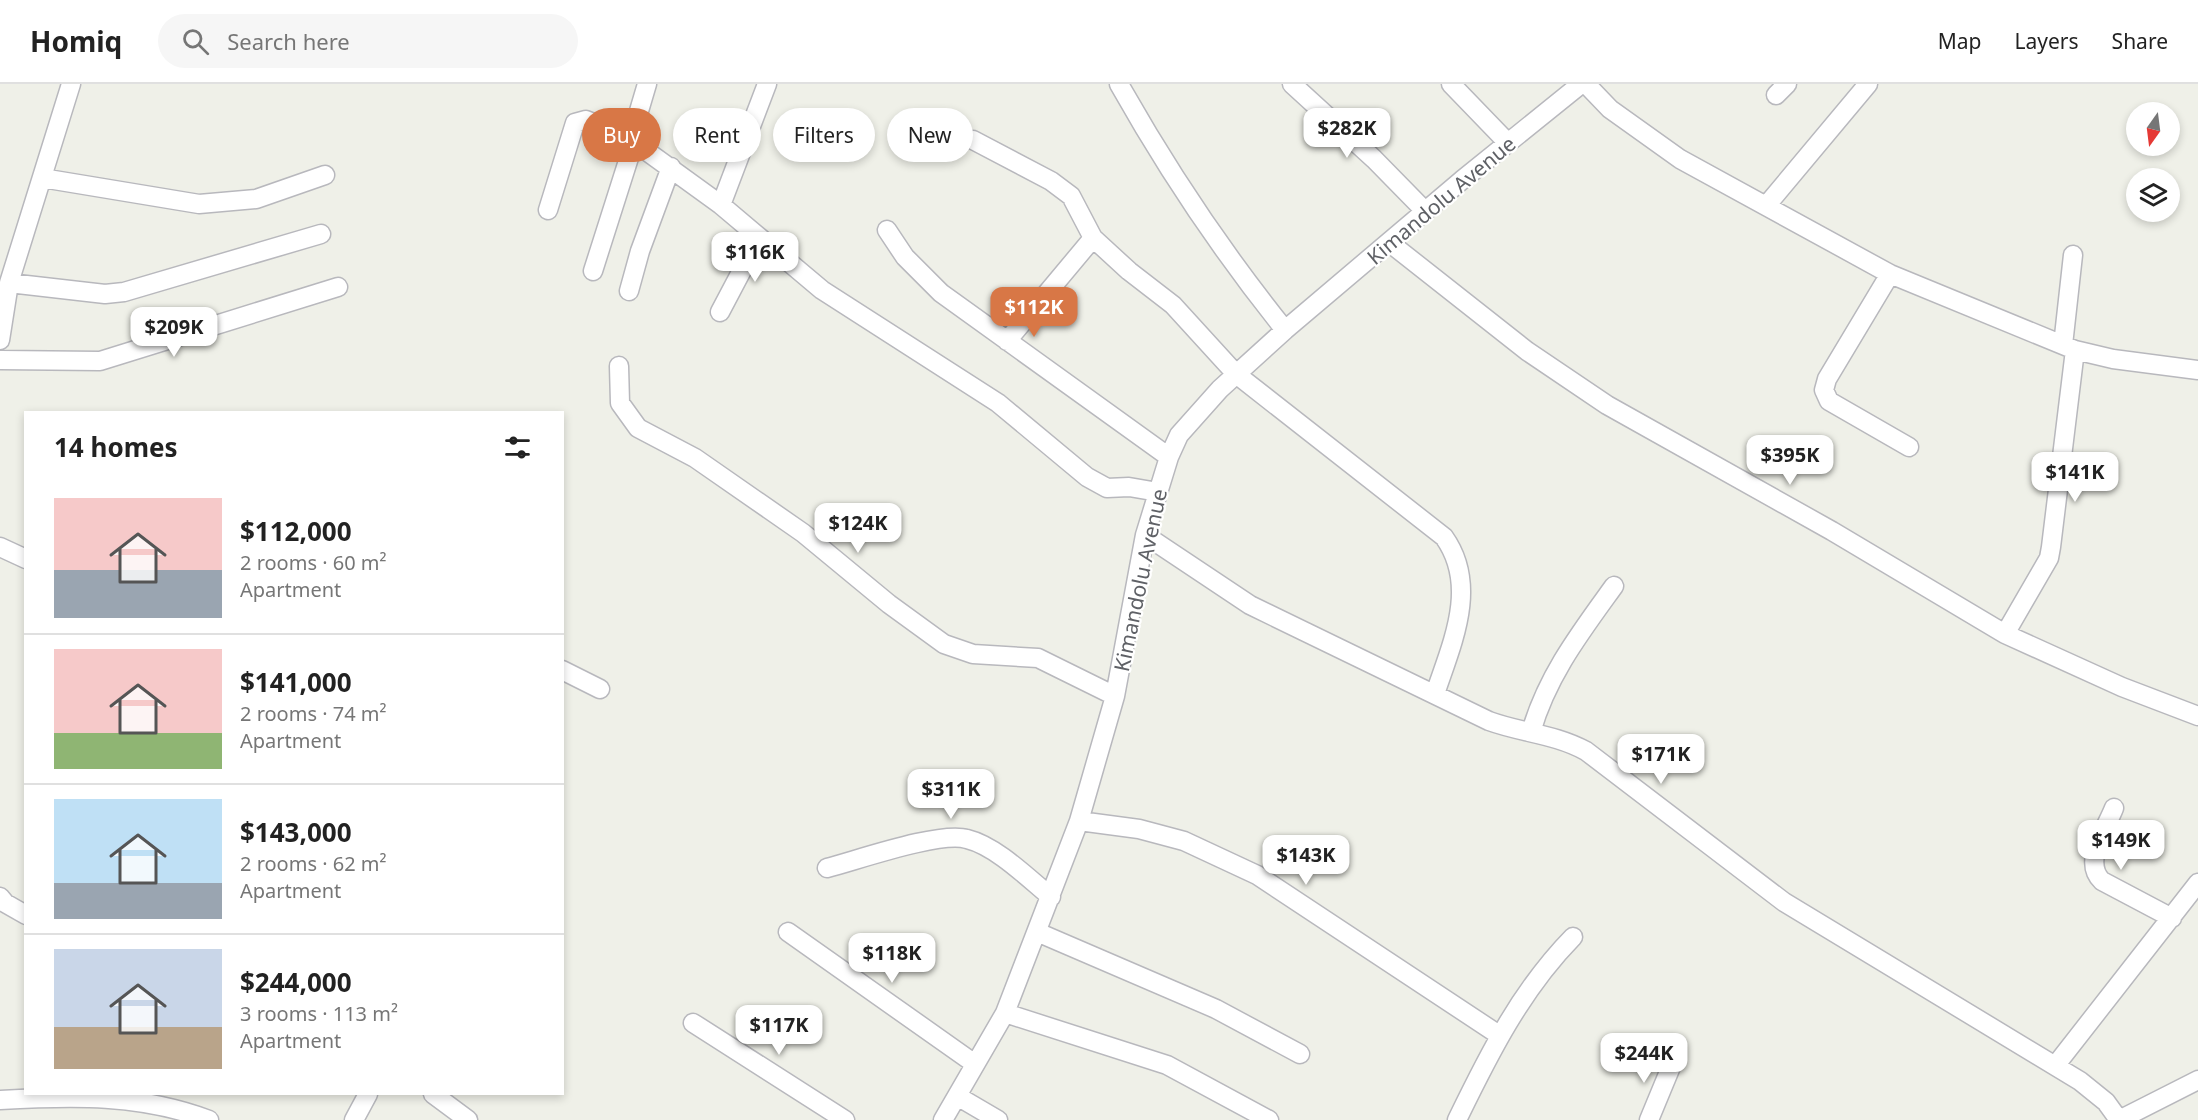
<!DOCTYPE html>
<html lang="en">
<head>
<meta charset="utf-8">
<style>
	:root { --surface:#fff; --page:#f6f6f6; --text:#222; --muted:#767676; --line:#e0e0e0; --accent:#d87746 }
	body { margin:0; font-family:"Noto Sans",sans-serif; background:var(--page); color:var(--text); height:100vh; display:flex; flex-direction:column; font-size:22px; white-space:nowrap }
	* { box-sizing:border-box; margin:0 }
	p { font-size:20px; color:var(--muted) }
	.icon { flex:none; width:33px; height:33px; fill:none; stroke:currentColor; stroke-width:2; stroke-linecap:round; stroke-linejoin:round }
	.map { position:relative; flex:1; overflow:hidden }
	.details { position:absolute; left:24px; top:327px; width:540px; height:684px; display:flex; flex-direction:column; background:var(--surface); border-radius:0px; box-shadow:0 3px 9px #0003 }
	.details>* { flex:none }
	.top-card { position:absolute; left:582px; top:24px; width:570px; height:54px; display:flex; gap:12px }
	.needle { width:39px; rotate:194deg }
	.buttons { position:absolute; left:2126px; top:18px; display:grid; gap:12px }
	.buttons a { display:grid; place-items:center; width:54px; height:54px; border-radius:50%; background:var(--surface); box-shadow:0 3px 9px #0003; font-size:30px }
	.price { position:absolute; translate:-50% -51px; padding:0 14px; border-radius:12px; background:#fff; color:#222; font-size:20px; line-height:39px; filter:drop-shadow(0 2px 3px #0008) }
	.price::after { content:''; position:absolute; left:50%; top:36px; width:18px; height:14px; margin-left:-9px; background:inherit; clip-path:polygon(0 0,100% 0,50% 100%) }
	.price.selected { background:var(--accent); color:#fff }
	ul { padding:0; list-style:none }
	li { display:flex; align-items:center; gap:18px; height:150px; padding:0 30px }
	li+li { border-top:2px solid var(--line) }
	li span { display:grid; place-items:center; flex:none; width:168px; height:120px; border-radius:0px; color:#555 }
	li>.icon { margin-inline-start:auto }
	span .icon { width:72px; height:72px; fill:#fffc; stroke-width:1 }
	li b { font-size:26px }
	h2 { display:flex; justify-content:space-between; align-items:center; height:72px; padding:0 30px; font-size:26px }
	.chip { padding:0 21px; border-radius:27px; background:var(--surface); box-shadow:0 3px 9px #0003; font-size:21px; line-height:54px }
	.chip.selected { background:var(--accent); color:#fff }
	header { display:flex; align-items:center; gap:36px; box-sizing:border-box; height:84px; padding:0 30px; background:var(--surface); border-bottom:2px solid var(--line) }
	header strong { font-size:28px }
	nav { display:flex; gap:33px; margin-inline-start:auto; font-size:21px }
	.search { width:420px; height:54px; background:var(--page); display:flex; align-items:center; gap:15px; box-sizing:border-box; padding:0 21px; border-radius:33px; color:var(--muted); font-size:22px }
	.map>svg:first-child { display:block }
</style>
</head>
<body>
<header>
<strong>Homiq</strong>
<div class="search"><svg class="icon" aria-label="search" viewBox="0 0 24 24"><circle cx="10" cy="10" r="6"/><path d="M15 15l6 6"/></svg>Search here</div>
<nav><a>Map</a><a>Layers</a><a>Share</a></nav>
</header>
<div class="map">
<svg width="2198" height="1036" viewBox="0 0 2198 1036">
	<rect width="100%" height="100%" fill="#eff0e8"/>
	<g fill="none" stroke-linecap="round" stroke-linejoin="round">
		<defs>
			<path id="minor" d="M647 0 631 54 634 58 721 121 822 206 998 319 1087 393 1107 404 1129 403 1158 408
				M1119 0C1168 87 1223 169 1285 246
				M1292 0 1374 75 1425 127
				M1451 0 1508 59
				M1586 0 1610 25 1680 75 1890 190 2075 266 2113 275 2198 286
				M1776 11 1787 0
				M973 56 1051 97 1071 112 1093 154 1129 187 1173 221 1236 290 1444 453C1479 502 1452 559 1435 610
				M42 94 199 120 256 115 325 91
				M721 121 767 0
				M1766 122 1868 0
				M548 126 575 39 586 36 631 54
				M887 146 905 173 941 209 1169 373
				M1390 159 1527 267 1607 321 1832 447 2005 550 2122 603 2198 632
				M593 187 634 58
				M1890 190 1827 295 1824 306 1829 317 1909 363
				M9 199 105 210 124 208 321 150
				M629 207 640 167 671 83
				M720 228 759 154
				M0 256 9 199 71 0
				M1007 257 1093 154
				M2063 261 2073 171
				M0 276 100 277 338 203
				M619 282 620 319 638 344 695 374 803 449 889 520 944 560 973 570 1038 574 1115 612
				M1145 451 1250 521 1489 637C1522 649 1555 650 1586 667L1784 818 2080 997 2106 1018 2119 1036
				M0 463 26 475
				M2005 550 2049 474 2051 463 2075 266
				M562 586 600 605
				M1531 648C1547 592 1580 549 1614 502
				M2114 724C2106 745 2082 778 2102 797L2172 834
				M1079 737 1139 745 1184 757 1257 791 1499 951
				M827 784C858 776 940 747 967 755 996 762 1028 794 1051 813
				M0 813 5 819 26 831
				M788 848 975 980
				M1037 848 1216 925 1300 970
				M1005 929 1167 981 1269 1036
				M693 939 845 1036
				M2055 982 2198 799
				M433 1010 468 1036
				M957 1012 998 1036
				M0 1016C72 1012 141 1010 209 1036
				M354 1036 368 1010
				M943 1036 1005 929 1079 737 1115 612 1145 451 1169 373 1179 351 1220 305 1285 246 1462 96 1581 0
				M1457 1036C1489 970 1521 906 1573 853
				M1649 1036 1673 978
				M2119 1036 2198 996"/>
		</defs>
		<use href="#minor" stroke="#b8b8bd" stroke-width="21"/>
		<use href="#minor" stroke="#fff" stroke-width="18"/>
	</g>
	<g text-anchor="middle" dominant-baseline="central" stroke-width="4.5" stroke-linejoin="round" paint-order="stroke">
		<g font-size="21" fill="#5f6166" stroke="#fff">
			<text transform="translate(1441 116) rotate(-40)">Kimandolu Avenue</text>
			<text transform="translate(1140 496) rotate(-78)">Kimandolu Avenue</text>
		</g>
	</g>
</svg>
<div class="buttons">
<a><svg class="needle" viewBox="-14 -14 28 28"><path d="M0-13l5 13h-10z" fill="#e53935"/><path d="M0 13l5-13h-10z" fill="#767676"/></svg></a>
<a><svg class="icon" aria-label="layers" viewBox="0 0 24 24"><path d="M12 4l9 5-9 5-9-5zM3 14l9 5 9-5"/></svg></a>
</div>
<b class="price" style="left:1347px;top:75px">$282K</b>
<b class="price" style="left:755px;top:199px">$116K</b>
<b class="price selected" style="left:1034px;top:254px">$112K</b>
<b class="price" style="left:174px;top:274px">$209K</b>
<b class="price" style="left:1790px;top:402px">$395K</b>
<b class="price" style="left:2075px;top:419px">$141K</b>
<b class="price" style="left:858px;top:470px">$124K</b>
<b class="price" style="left:1661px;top:701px">$171K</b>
<b class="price" style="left:951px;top:736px">$311K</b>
<b class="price" style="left:2121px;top:787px">$149K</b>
<b class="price" style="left:1306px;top:802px">$143K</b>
<b class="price" style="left:892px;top:900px">$118K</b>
<b class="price" style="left:779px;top:972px">$117K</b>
<b class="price" style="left:1644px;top:1000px">$244K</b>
<div class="top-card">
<a class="chip selected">Buy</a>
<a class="chip">Rent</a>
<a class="chip">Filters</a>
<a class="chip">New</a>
</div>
<section class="details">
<h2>14 homes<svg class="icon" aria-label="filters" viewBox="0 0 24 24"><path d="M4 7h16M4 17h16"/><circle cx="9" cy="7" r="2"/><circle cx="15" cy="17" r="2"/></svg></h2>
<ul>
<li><span style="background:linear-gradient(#f6c9c9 60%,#9aa5b1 0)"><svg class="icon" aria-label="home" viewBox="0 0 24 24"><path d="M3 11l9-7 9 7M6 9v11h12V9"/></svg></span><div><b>$112,000</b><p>2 rooms · 60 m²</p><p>Apartment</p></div></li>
<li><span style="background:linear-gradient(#f6c9c9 70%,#8fb573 0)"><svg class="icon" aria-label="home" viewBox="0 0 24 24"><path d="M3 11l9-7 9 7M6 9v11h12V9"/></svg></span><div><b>$141,000</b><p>2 rooms · 74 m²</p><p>Apartment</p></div></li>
<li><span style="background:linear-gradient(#bfe0f5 70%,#9aa5b1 0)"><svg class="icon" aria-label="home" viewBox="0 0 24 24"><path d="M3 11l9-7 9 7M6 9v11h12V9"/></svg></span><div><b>$143,000</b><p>2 rooms · 62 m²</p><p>Apartment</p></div></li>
<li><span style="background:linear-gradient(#c9d6e8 65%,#b9a48a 0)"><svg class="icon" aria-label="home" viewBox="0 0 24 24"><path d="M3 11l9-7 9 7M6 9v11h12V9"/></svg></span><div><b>$244,000</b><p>3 rooms · 113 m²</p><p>Apartment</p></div></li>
</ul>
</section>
</div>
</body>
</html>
